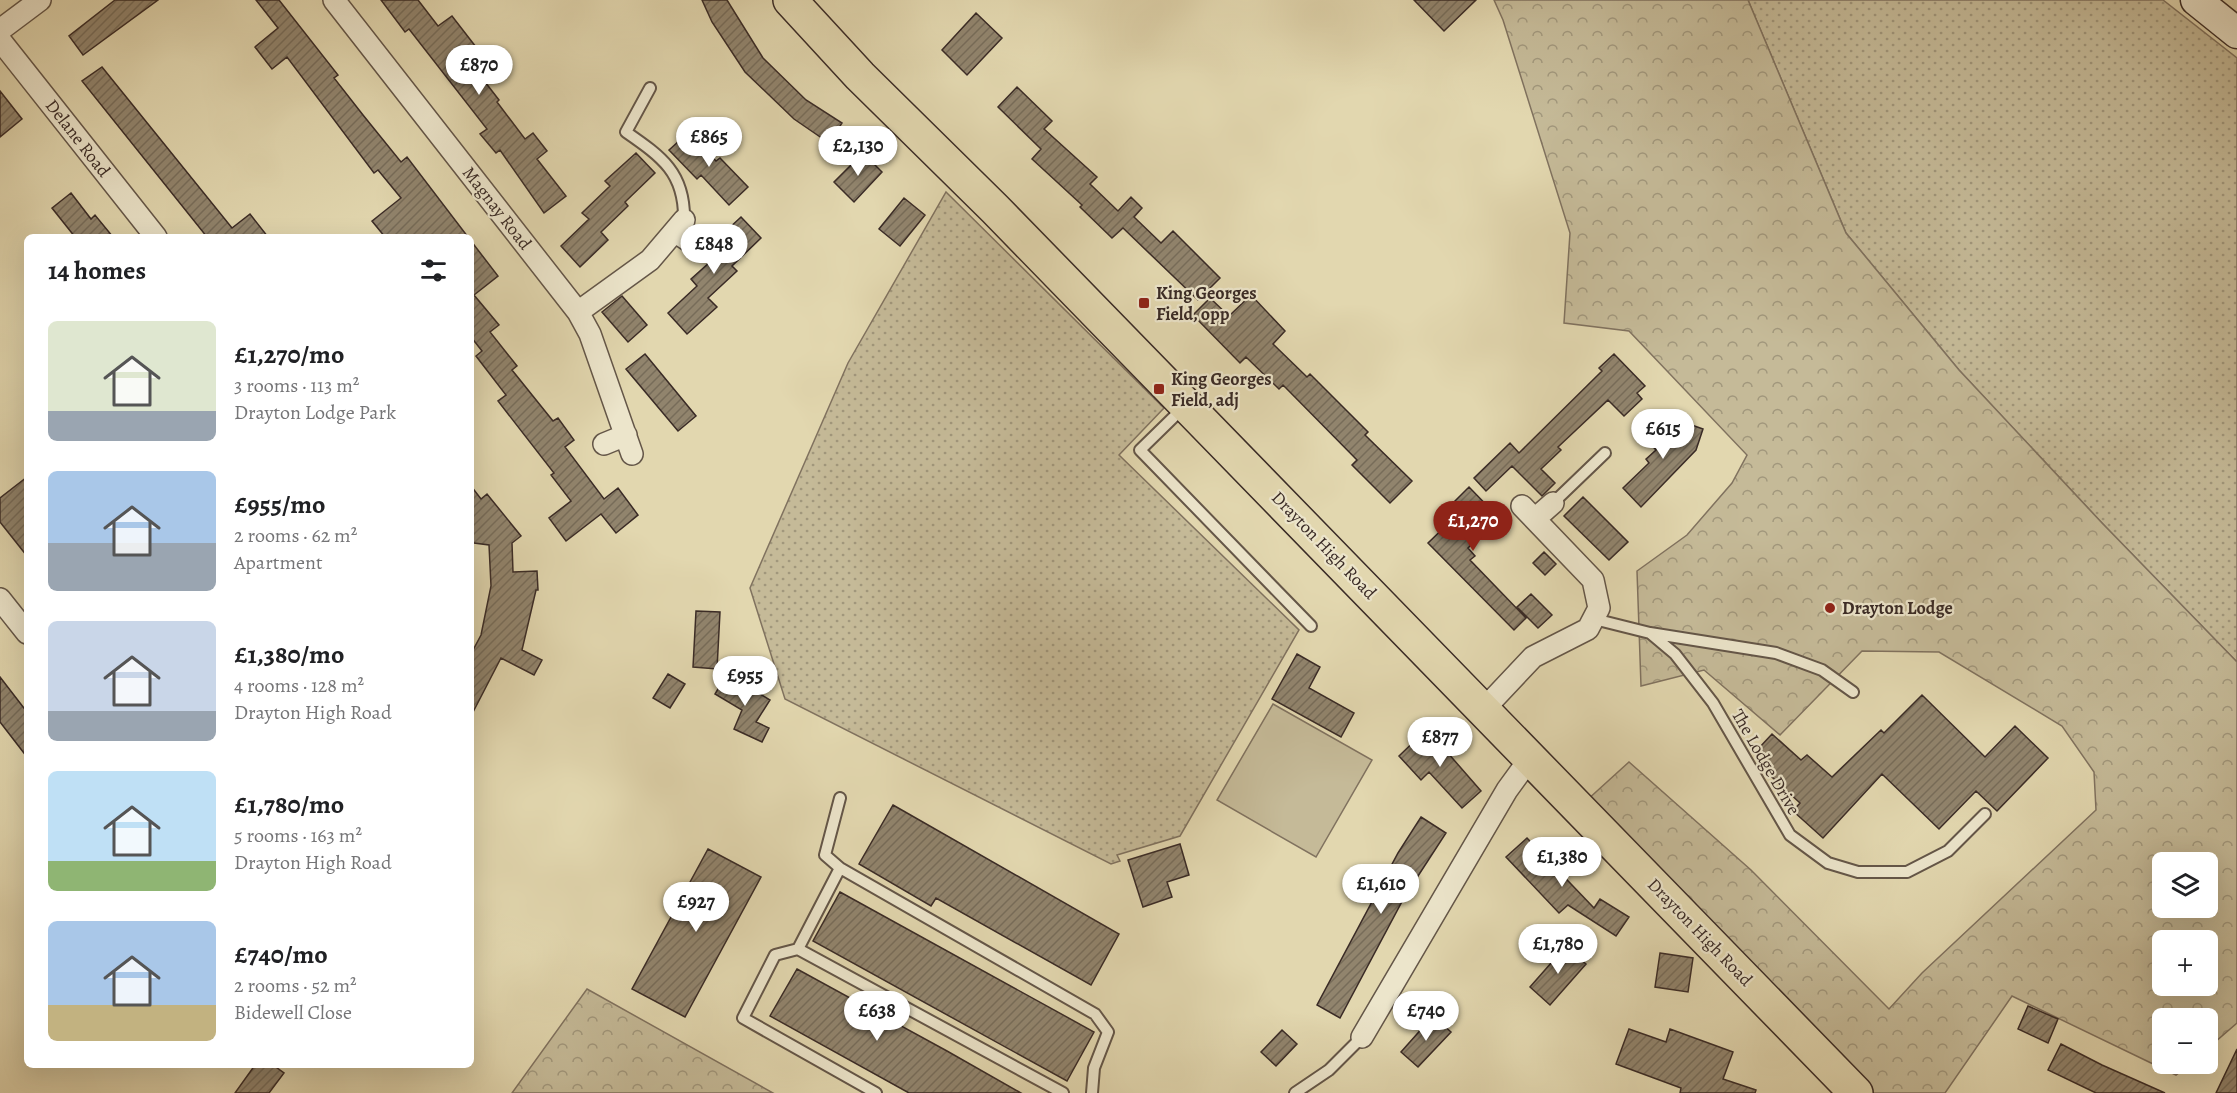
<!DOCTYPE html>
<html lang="en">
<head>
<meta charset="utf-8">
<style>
	:root { --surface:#fff; --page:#f6f6f6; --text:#202124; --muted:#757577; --accent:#8f2418 }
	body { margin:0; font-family:Alegreya,serif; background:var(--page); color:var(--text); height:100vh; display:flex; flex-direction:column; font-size:22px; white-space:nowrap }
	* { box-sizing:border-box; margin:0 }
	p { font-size:20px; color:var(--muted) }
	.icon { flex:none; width:33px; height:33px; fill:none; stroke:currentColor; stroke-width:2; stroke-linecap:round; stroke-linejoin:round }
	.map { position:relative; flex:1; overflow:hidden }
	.sheet { position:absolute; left:24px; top:234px; width:450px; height:834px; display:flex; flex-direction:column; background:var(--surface); border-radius:9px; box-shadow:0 6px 24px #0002 }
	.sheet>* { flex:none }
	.controls { position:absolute; left:2152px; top:852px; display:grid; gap:12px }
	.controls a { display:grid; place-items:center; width:66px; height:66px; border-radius:9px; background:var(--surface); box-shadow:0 6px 24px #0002; font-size:30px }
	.price { position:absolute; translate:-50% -51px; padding:0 14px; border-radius:21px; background:#fff; color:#222; font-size:20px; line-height:39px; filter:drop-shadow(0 2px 3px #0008) }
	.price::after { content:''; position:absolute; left:50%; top:36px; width:18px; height:14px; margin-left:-9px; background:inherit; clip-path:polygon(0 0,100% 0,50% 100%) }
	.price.current { background:var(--accent); color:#fff }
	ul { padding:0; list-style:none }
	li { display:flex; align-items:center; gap:18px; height:150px; padding:0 24px }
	li span { display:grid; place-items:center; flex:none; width:168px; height:120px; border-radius:9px; color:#555 }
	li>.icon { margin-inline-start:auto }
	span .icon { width:72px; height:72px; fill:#fffc; stroke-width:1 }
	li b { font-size:26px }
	h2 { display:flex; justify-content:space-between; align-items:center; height:72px; padding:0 24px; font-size:26px }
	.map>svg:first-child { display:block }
</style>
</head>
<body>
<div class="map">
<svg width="2237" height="1093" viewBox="0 0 2237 1093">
	<defs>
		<pattern id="grass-dots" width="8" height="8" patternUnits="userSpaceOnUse" patternTransform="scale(1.5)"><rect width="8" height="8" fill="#c5ba98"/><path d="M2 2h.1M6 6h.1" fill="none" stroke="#a1977c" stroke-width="1.8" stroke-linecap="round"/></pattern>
		<pattern id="forest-crowns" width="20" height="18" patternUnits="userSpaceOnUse" patternTransform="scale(1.5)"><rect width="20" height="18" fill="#c5ba98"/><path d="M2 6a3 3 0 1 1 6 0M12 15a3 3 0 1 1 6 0" fill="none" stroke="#a1977c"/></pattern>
		<pattern id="building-hatch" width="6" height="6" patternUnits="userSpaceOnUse" patternTransform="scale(1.5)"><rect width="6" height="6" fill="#91846d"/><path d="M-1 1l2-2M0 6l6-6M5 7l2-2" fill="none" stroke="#776c59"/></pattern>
	</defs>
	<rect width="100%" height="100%" fill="#e2d7af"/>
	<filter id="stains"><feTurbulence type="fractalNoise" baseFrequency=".00333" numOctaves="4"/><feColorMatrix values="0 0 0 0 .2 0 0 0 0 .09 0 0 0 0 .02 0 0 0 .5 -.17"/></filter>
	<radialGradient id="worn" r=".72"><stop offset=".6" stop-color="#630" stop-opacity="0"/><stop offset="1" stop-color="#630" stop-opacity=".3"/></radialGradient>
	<path fill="url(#grass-dots)" stroke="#80725f" stroke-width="1.5" d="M1748 0H2163L2237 58V662L2102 523 1959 370 1846 233Z
		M946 192 1164 408 1119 455 1299 630 1180 836 1117 855 1120 861 1111 864 785 699 750 588 848 363Z"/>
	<path fill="url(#forest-crowns)" stroke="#80725f" stroke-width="1.5" fill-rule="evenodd" d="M1494 0H1748L1846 233 1959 370 2102 523 2237 662V1023L2208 1048V1018H2163V1064H2190L2176 1075 2012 996 1945 1093H1868L1586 801 1629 762 1751 870 1889 1009 1922 973 2096 810 2094 772 2062 726 1939 652 1862 651 1780 735 1704 670 1641 686 1637 571 1687 535 1732 483 1747 455 1629 331 1564 323 1570 233 1503 20ZM2163 862H2208V908H2163ZM2163 940H2208V986H2163Z
		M587 989 773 1093H512Z"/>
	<path fill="#c5ba98" stroke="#80725f" stroke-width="1.5" d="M1273 704 1372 760 1316 857 1217 800Z"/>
	<path fill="url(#building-hatch)" stroke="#3a2b26" stroke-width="1.5" d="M115 0H158L83 55 69 36Z
		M256 0H279L338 75 334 78 363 115 401 162 407 157 468 237H385L372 221 401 198 378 170 374 173 287 57 272 69 255 47 278 28Z
		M381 0H418L438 26 452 16 486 60 475 69 499 100 497 102 525 139 533 133 547 151 537 159 566 196 544 213 500 150 496 153 480 134 487 129 409 29 405 32Z
		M702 0H727L763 58 806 100 842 123 829 143 794 119 745 72 712 22Z
		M1414 0H1476L1444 31Z
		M976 13 1002 38 967 75 942 50Z
		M102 67 232 228 250 214 268 237H207L82 81Z
		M1017 87 1052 121 1044 129 1097 177 1090 184 1118 211 1131 197 1142 208 1134 217 1161 243 1173 231 1220 278 1198 300 1123 228 1112 238 1080 207 1082 205 1032 159 1041 149 998 107Z
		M0 91 22 119 0 137Z
		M689 132 716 161 720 158 748 187 729 205 701 175 697 179 669 150Z
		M636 153 655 173 625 202 628 206 601 232 608 240 580 267 561 246 589 219 582 213 610 186 605 181Z
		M863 153 882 172 854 202 834 182Z
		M71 193 91 219 95 215 113 237H75L52 208Z
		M904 198 925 215 900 246 879 229Z
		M741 217 761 238 732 266 737 271 708 298 717 307 687 334 668 313 697 286 691 279 720 253 712 244Z
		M471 241 498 276 474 295 499 325 490 332 517 366 512 370 553 421 558 418 574 440 565 447 604 499 618 488 638 515 616 533 601 514 566 541 549 518 571 501 551 475 554 473 498 401 506 395 476 356 482 351 471 337Z
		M1251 295 1285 331 1273 344 1307 377 1310 374 1368 432 1365 435 1412 481 1390 503 1352 465 1357 460 1283 385 1279 389 1246 357 1240 363 1193 315 1210 298 1229 316Z
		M622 296 647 325 628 342 602 312Z
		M645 354 696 416 678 431 626 369Z
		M1614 354 1645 386 1637 393 1642 399 1624 416 1608 400 1558 447 1561 450 1541 469 1555 483 1542 496 1512 466 1486 491 1474 478 1510 443 1519 453 1602 371 1599 368Z
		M1661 419 1681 440 1686 423 1703 429 1696 450 1641 507 1623 488 1649 463 1646 459 1656 450 1644 437Z
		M27 477V556L0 522V498Z
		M471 486 481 499 487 494 521 536 512 543 513 572 537 571 538 590H536L522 650 542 660 534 675 501 658 471 716V654L481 635 491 586 489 545 474 543 471 538Z
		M1469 487 1499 518 1468 548 1475 556 1470 560 1526 618 1514 630 1428 543 1460 512 1452 504Z
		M1583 497 1628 542 1609 560 1564 516Z
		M1544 552 1556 564 1545 575 1533 563Z
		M1531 594 1552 615 1538 628 1517 607Z
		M696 611 720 612 717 669 693 667Z
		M1297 654 1320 667 1309 688 1354 713 1341 737 1272 699Z
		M668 674 685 684 670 708 653 698Z
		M727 674 770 700 756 722 769 728 762 742 734 729 742 710 715 694Z
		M0 677 27 712V757L0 722Z
		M1922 695 1985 757 2015 726 2048 758 1997 811 1976 791 1939 829 1882 774 1823 838 1793 811 1800 803 1760 766 1769 757 1759 748 1772 734 1801 760 1807 755 1832 777 1881 730 1884 733Z
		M1427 729 1481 791 1462 808 1429 772 1421 780 1399 756Z
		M893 805 1119 934 1091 985 936 898 931 906 859 864Z
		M1421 817 1446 833 1405 896 1340 1018 1317 1005 1398 853Z
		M1527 838 1594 908 1600 899 1629 917 1616 936 1568 905 1559 913 1506 857Z
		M1180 844 1189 875 1167 882 1172 897 1143 907 1128 860Z
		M708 849 761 877 685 1017 632 989Z
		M840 892 1094 1032 1067 1081 813 941Z
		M1566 946 1586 964 1550 1005 1530 987Z
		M1660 953 1693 958 1688 992 1655 987Z
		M797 969 947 1051 1021 1093H909L770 1016Z
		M2028 1006 2058 1019 2048 1043 2018 1029Z
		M1433 1016 1451 1032 1418 1067 1401 1052Z
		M1629 1029 1666 1042 1670 1029 1733 1052 1723 1079 1756 1090 1755 1093H1680L1681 1088 1616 1064Z
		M1282 1030 1297 1044 1276 1066 1261 1052Z
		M2061 1044 2102 1065 2165 1093H2096L2048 1070Z
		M2237 1049V1093H2216Z
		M255 1065H273L284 1073 269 1093H235Z"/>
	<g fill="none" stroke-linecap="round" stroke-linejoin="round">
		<defs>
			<path id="lane" d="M650 88 626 132C662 157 685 173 684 220
				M1184 407 1140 450 1311 626
				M1553 503 1605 453
				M1594 619 1650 633 1675 654 1713 703 1790 835 1828 863 1858 872H1907L1948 851 1985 814
				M1650 633 1776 653 1822 670 1853 692
				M840 868 825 855 840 798
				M798 949 775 955 743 1018 876 1093
				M1063 1093 798 949 840 868 1095 1014 1108 1032 1094 1068 1092 1093
				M1295 1093 1329 1070 1362 1037"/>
			<path id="street" d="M334 0 578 312 590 334 632 454
				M0 30 40 0
				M0 40 156 237
				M676 232 695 245
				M578 312 650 260 684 220
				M604 444 626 435
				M1536 518 1553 503
				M0 599 27 633
				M1484 709 1533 657 1588 629 1599 608 1593 580 1522 506
				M1362 1037 1507 790 1531 757"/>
			<path id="secondary" d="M2196 0 2237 33"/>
			<path id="primary" d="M790 0 860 76 995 209 1856 1093"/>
		</defs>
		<use href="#lane" stroke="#645648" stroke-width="14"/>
		<use href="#street" stroke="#645648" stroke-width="24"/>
		<use href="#secondary" stroke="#3a2b26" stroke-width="33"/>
		<use href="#primary" stroke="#3a2b26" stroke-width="36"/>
		<use href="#lane" stroke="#ece5cb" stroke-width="10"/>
		<use href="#street" stroke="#ece5cb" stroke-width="21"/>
		<use href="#secondary" stroke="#ece5cb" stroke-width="30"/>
		<use href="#primary" stroke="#e2d7af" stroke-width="33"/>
	</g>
	<g fill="#8f2418" stroke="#ece5cb" stroke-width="2">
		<rect x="1138" y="297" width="12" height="12" rx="3"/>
		<rect x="1153" y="383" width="12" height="12" rx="3"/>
		<circle cx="1830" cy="608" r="6"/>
	</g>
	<g text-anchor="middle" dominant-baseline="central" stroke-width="4.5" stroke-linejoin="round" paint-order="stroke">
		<g font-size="18" fill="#3a2b26" stroke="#ece5cb">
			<text transform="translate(78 138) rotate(52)">Delane Road</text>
			<text transform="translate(497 208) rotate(52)">Magnay Road</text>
			<text transform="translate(1324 545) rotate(46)">Drayton High Road</text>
			<text transform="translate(1766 762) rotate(60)">The Lodge Drive</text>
			<text transform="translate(1700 932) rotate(46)">Drayton High Road</text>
		</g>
		<g font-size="18" font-weight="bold" fill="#3a2b26" stroke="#ece5cb" text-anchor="start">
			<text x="1156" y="293">King Georges<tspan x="1156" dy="21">Field, opp</tspan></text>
			<text x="1171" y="379">King Georges<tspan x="1171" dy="21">Field, adj</tspan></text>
			<text x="1842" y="608">Drayton Lodge</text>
		</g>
	</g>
	<rect width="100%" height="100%" filter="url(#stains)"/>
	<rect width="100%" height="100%" fill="url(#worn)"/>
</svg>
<div class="controls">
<a><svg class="icon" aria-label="layers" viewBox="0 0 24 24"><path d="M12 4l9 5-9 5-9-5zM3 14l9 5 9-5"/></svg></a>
<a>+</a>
<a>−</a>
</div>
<b class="price" style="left:479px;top:96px">£870</b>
<b class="price" style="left:709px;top:168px">£865</b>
<b class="price" style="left:858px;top:177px">£2,130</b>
<b class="price" style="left:714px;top:275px">£848</b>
<b class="price" style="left:1663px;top:460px">£615</b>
<b class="price current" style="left:1473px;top:552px">£1,270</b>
<b class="price" style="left:745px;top:707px">£955</b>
<b class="price" style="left:1440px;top:768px">£877</b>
<b class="price" style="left:1562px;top:888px">£1,380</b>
<b class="price" style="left:1381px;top:915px">£1,610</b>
<b class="price" style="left:696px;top:933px">£927</b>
<b class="price" style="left:1558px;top:975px">£1,780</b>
<b class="price" style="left:877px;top:1042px">£638</b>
<b class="price" style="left:1426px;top:1042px">£740</b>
<section class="sheet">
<h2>14 homes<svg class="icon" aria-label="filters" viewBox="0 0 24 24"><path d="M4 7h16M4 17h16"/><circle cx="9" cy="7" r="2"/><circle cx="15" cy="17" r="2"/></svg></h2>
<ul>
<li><span style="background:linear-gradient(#dfe7d0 75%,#9aa5b1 0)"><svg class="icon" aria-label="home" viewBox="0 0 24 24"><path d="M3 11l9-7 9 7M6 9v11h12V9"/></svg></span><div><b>£1,270/mo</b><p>3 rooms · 113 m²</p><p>Drayton Lodge Park</p></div></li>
<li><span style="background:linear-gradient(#a9c7e8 60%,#9aa5b1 0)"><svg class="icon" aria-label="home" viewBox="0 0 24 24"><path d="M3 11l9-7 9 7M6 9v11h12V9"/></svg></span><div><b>£955/mo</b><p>2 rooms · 62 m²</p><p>Apartment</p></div></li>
<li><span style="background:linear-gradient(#c9d6e8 75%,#9aa5b1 0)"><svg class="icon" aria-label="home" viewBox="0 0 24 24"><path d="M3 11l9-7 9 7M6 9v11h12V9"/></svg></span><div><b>£1,380/mo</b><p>4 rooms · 128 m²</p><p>Drayton High Road</p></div></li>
<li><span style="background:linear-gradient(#bfe0f5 75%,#8fb573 0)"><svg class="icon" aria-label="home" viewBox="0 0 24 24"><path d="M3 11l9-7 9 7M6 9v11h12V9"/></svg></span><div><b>£1,780/mo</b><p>5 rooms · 163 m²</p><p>Drayton High Road</p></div></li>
<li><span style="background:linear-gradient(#a9c7e8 70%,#c2b280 0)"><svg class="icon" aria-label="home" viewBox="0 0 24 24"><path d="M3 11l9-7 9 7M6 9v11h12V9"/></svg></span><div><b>£740/mo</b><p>2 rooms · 52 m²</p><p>Bidewell Close</p></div></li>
</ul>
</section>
</div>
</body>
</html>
